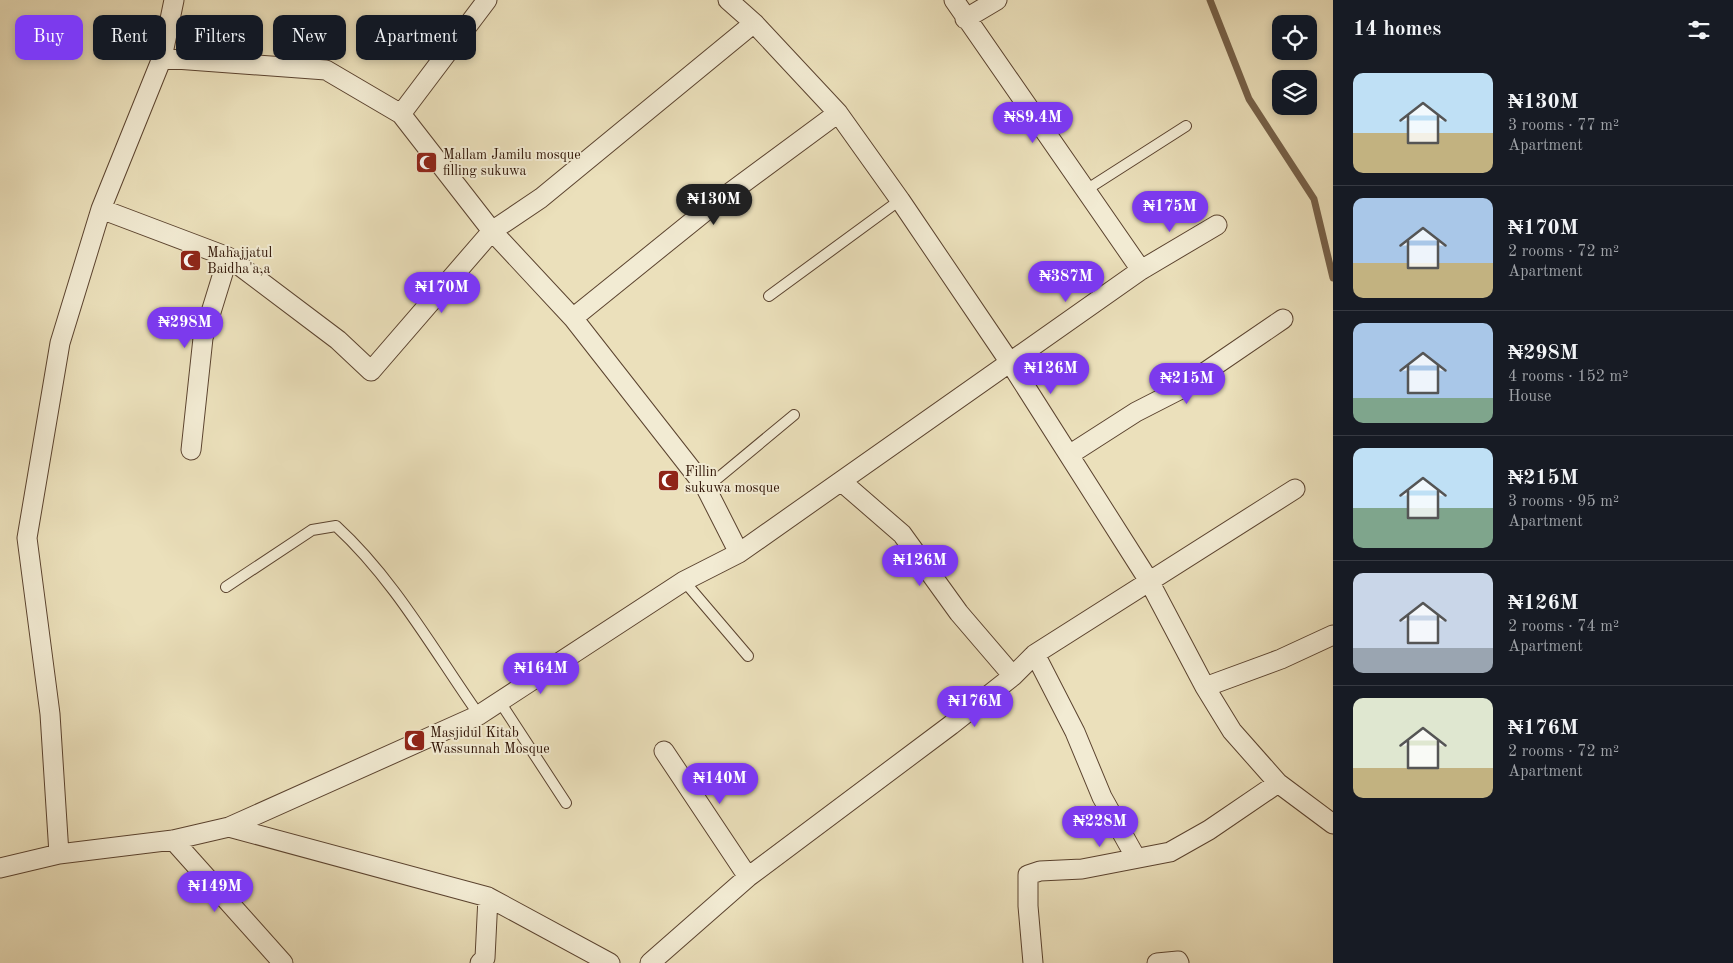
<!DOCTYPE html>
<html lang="en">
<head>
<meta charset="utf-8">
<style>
	:root { --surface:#171b24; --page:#20242c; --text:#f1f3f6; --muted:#9ea1a6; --line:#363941; --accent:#7c3aed }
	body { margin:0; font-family:"Old Standard TT",serif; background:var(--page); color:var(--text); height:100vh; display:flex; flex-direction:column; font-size:19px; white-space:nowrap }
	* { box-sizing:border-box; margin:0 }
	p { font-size:16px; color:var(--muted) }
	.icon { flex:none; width:28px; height:28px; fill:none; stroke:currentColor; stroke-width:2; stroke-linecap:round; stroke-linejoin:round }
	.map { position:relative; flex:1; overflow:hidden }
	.drawer { display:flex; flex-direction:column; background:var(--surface); width:400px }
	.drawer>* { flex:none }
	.hud { position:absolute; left:15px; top:15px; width:475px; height:45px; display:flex; gap:10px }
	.tools { position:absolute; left:1272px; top:15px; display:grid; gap:10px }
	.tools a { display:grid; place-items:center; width:45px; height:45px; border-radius:10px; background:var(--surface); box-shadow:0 2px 8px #0003; font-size:25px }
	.price { position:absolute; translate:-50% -42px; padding:0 11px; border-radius:18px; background:var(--accent); color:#fff; font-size:16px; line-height:32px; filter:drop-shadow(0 1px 2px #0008) }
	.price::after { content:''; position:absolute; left:50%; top:30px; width:15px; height:11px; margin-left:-8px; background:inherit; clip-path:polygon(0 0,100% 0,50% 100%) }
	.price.on { background:#222; color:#fff }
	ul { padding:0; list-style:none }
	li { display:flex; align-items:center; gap:15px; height:125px; padding:0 20px }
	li+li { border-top:1px solid var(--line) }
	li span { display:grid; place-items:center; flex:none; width:140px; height:100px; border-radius:10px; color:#555 }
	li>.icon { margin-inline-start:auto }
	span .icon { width:60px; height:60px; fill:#fffc; stroke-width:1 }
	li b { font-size:21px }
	h2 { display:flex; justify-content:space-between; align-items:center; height:60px; padding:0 20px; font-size:21px }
	.pill { padding:0 18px; border-radius:10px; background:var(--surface); box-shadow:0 2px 8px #0003; font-size:18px; line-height:45px }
	.pill.on { background:var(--accent); color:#fff }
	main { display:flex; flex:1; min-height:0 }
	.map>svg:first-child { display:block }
</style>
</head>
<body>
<main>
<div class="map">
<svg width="1333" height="963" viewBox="0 0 1333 963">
	<rect width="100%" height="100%" fill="#ebe0bb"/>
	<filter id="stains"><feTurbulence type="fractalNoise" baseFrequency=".004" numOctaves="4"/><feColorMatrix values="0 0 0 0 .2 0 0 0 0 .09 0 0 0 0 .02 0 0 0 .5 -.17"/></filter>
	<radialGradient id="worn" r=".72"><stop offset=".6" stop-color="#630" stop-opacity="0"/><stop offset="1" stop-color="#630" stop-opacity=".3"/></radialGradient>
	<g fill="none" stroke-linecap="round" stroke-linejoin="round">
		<path stroke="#77624a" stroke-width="7" d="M1210 0 1249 99 1314 199 1333 278"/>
		<defs>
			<path id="service" d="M1086 190 1186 126
				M769 296 900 200
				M706 488 794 415
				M684 581 748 656
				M226 587 312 530 336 526C394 579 434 651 479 715
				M500 702 566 803"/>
			<path id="minor" d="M728 0 754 23 838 113 900 200 1011 364 1149 581 1205 687 1232 731 1278 783 1333 824
				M954 0 1141 270
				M965 19 997 0
				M162 58 174 0
				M401 114 487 0
				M101 209 228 257 338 340 371 371 492 231 541 198 754 23
				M573 318 708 209 838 113
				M191 450 203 338 228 257
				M1069 455 1136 412 1179 390 1283 319
				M842 482 902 534 959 613 1013 676
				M1035 654 1075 732 1102 797 1136 858
				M1205 687 1281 659 1333 635
				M664 751 748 877
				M229 827 488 897 610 963
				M173 840 283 963
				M59 854 50 714 27 538 60 343 101 209 162 58 326 70 401 114 492 231 573 318 706 488 739 553
				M0 868 59 854 173 840 229 827 479 715 684 581 739 553 1141 270 1217 225
				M480 963 485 958 488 897
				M650 963 748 877 951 725 1013 676 1035 654 1295 489
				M1033 963 1028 906V875L1040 871 1082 869 1170 852 1209 830 1278 783
				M1157 963 1178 961 1179 963"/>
		</defs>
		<use href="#service" stroke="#5b432f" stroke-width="12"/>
		<use href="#minor" stroke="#5b432f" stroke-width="21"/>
		<use href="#service" stroke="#f2ebd3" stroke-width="10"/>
		<use href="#minor" stroke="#f2ebd3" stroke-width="19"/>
	</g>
	<defs>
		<symbol id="mosque-square" viewBox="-11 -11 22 22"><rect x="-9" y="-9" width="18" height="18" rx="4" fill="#8f2418" stroke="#f2ebd3"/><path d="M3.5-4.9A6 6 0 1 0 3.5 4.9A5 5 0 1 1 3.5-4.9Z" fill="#fff"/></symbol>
	</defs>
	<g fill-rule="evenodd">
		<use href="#mosque-square" x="414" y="150" width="25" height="25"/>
		<use href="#mosque-square" x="178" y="248" width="25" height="25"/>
		<use href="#mosque-square" x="656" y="468" width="25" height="25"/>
		<use href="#mosque-square" x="402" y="728" width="25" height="25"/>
	</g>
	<g text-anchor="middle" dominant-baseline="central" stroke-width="4" stroke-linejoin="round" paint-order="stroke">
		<g font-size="14" fill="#2b0f00" stroke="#f2ebd3" text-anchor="start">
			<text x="443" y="155">Mallam Jamilu mosque<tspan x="443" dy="16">filling sukuwa</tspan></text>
			<text x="207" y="253">Mahajjatul<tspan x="207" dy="16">Baidha'a,a</tspan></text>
			<text x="685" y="472">Fillin<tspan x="685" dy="16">sukuwa mosque</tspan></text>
			<text x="430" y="733">Masjidul Kitab<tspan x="430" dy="16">Wassunnah Mosque</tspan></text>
		</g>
	</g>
	<rect width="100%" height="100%" filter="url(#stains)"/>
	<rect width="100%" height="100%" fill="url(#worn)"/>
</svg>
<div class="tools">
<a><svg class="icon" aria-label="locate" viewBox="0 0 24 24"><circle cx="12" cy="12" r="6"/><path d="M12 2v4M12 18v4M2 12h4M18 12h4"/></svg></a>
<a><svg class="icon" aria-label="layers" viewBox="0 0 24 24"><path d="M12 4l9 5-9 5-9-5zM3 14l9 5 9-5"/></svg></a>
</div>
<b class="price" style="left:1033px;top:144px">₦89.4M</b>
<b class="price on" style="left:714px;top:226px">₦130M</b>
<b class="price" style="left:1170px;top:233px">₦175M</b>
<b class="price" style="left:1066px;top:303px">₦387M</b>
<b class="price" style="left:442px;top:314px">₦170M</b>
<b class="price" style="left:185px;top:349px">₦298M</b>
<b class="price" style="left:1051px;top:395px">₦126M</b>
<b class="price" style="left:1187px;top:405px">₦215M</b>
<b class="price" style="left:920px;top:587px">₦126M</b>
<b class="price" style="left:541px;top:695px">₦164M</b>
<b class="price" style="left:975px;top:728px">₦176M</b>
<b class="price" style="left:720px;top:805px">₦140M</b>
<b class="price" style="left:1100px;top:848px">₦228M</b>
<b class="price" style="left:215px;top:913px">₦149M</b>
<div class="hud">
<a class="pill on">Buy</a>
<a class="pill">Rent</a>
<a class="pill">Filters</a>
<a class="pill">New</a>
<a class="pill">Apartment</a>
</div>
</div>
<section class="drawer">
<h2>14 homes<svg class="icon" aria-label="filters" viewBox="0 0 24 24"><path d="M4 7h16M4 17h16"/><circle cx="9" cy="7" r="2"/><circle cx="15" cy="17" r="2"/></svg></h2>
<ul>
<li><span style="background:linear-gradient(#bfe0f5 60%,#c2b280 0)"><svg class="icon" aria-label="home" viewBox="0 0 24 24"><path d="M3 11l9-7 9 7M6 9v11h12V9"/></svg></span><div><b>₦130M</b><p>3 rooms · 77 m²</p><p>Apartment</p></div></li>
<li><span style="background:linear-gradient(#a9c7e8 65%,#c2b280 0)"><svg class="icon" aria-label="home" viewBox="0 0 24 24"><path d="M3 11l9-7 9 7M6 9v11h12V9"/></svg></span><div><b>₦170M</b><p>2 rooms · 72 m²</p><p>Apartment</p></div></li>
<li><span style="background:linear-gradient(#a9c7e8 75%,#7fa58c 0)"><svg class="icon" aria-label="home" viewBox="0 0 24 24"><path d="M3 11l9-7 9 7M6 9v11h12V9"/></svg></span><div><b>₦298M</b><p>4 rooms · 152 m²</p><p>House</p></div></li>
<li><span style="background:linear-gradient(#bfe0f5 60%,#7fa58c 0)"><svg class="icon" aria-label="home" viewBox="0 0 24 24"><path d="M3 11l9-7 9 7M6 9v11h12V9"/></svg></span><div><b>₦215M</b><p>3 rooms · 95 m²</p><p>Apartment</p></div></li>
<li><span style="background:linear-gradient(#c9d6e8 75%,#9aa5b1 0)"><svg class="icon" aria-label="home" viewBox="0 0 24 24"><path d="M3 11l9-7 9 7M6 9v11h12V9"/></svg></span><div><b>₦126M</b><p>2 rooms · 74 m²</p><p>Apartment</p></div></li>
<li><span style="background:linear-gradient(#dfe7d0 70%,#c2b280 0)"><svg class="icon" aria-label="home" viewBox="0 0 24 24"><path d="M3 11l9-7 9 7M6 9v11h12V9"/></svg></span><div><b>₦176M</b><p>2 rooms · 72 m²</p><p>Apartment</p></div></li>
</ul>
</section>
</main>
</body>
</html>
